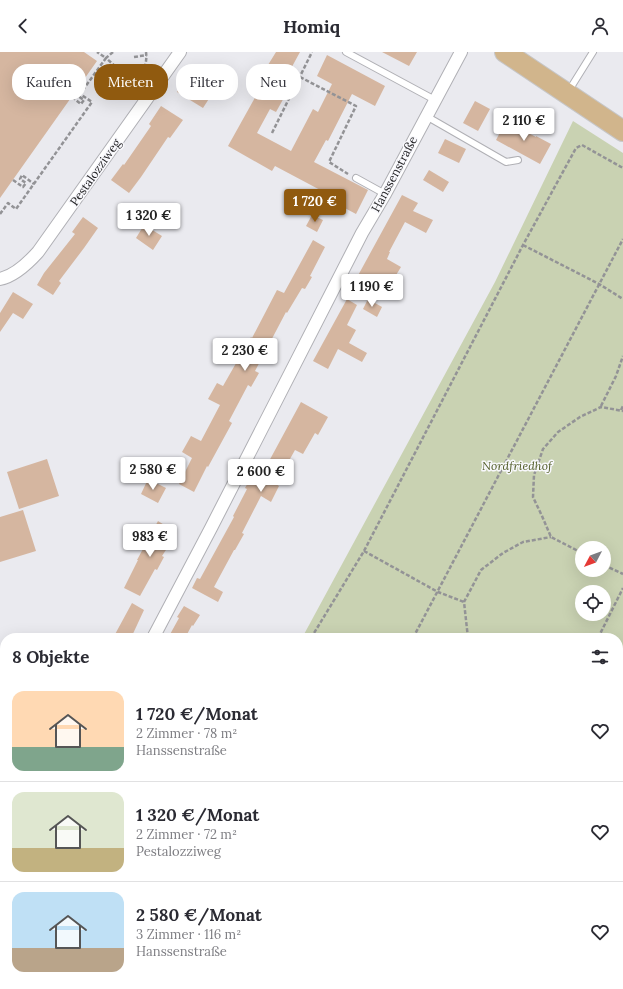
<!DOCTYPE html>
<html lang="de">
<head>
<meta charset="utf-8">
<style>
	:root { --surface:#fff; --page:#f7f7f7; --text:#2b2b33; --muted:#7c7c81; --line:#e1e1e2; --accent:#905a0f }
	body { margin:0; font-family:Lora,serif; background:var(--page); color:var(--text); height:100vh; display:flex; flex-direction:column; font-size:15px; white-space:nowrap }
	* { box-sizing:border-box; margin:0 }
	p { font-size:13px; color:var(--muted) }
	.icon { flex:none; width:22px; height:22px; fill:none; stroke:currentColor; stroke-width:2; stroke-linecap:round; stroke-linejoin:round }
	.map { position:relative; flex:1; overflow:hidden }
	.drawer { position:absolute; left:0px; top:581px; width:623px; height:356px; display:flex; flex-direction:column; background:var(--surface); border-radius:16px 16px 0 0; box-shadow:0 4px 16px #0002 }
	.drawer>* { flex:none }
	.banner { position:absolute; left:12px; top:12px; width:400px; height:36px; display:flex; gap:8px }
	.needle { width:26px; rotate:229deg }
	.buttons { position:absolute; left:575px; top:489px; display:grid; gap:8px }
	.buttons a { display:grid; place-items:center; width:36px; height:36px; border-radius:50%; background:var(--surface); box-shadow:0 4px 16px #0002; font-size:20px }
	.price { position:absolute; translate:-50% -34px; padding:0 9px; border-radius:4px; background:#fff; color:#222; font-size:13px; line-height:26px; filter:drop-shadow(0 1px 2px #0008) }
	.price::after { content:''; position:absolute; left:50%; top:24px; width:12px; height:9px; margin-left:-6px; background:inherit; clip-path:polygon(0 0,100% 0,50% 100%) }
	.price.on { background:var(--accent); color:#fff }
	ul { padding:0; list-style:none }
	li { display:flex; align-items:center; gap:12px; height:100px; padding:0 12px }
	li+li { border-top:1px solid var(--line) }
	li span { display:grid; place-items:center; flex:none; width:112px; height:80px; border-radius:12px; color:#555 }
	li>.icon { margin-inline-start:auto }
	span .icon { width:48px; height:48px; fill:#fffc; stroke-width:1 }
	li b { font-size:17px }
	h2 { display:flex; justify-content:space-between; align-items:center; height:48px; padding:0 12px; font-size:17px }
	.pill { padding:0 14px; border-radius:16px; background:var(--surface); box-shadow:0 4px 16px #0002; font-size:14px; line-height:36px }
	.pill.on { background:var(--accent); color:#fff }
	header { display:flex; justify-content:space-between; align-items:center; height:52px; padding:0 12px; background:var(--surface); font-size:18px; font-weight:700 }
	.map>svg:first-child { display:block }
</style>
</head>
<body>
<header><svg class="icon" aria-label="back" viewBox="0 0 24 24"><path d="M15 5l-7 7 7 7"/></svg>Homiq<svg class="icon" aria-label="person" viewBox="0 0 24 24"><circle cx="12" cy="8" r="4"/><path d="M4 21q1-7 8-7t8 7"/></svg></header>
<div class="map">
<svg width="623" height="937" viewBox="0 0 623 937">
	<rect width="100%" height="100%" fill="#eaeaef"/>
	<path fill="#c9d2b2" fill-rule="evenodd" d="M573 69 623 101V898L618 896V586H302L495 230ZM582 496H604V518H582ZM582 540H604V562H582Z"/>
	<path fill="#d5b6a0" d="M0 0H84L97 9 0 146Z
		M276 0H300L288 22 295 26 276 60 270 57 257 81 291 99 313 57 318 60 332 32 317 24 327 3 385 34 375 54 352 42 328 89 326 88 314 110 368 138 356 162 322 144 324 140 275 114 272 119 228 94 272 15 268 13Z
		M382 0H417L409 14Z
		M187 23 214 39 203 56 177 40Z
		M475 49 490 57 478 79 463 71Z
		M161 54 183 68 170 86 168 85 141 125 129 141 111 128 123 112 124 113 151 74 149 72Z
		M506 69 536 85V84L551 92 540 112 496 88Z
		M445 87 466 97 459 111 438 101Z
		M429 118 449 130 443 140 423 128Z
		M402 143 418 151 413 159 433 168 426 181 405 170 389 200H390L387 207 401 215 393 228 382 223 374 238 355 229Z
		M312 163 323 168 317 180 306 174Z
		M83 165 98 176 84 196 59 229 61 231 53 243 37 233 44 221 75 182 72 180Z
		M144 173 162 184 153 198 136 186Z
		M313 188 325 195 310 224 312 225 305 237 302 236 287 261 286 260 255 319 259 321 251 335 248 333 229 369 232 371 208 415 207 414 194 440 179 432 192 406 182 400 191 384 201 389 220 353 208 347 217 331 223 334 251 285 252 286 277 238 284 241Z
		M13 240 33 252 23 267 13 261 0 280V261Z
		M347 247 357 253 347 273 356 278 349 291 367 301 362 310 338 297 328 317 313 309Z
		M368 247 382 255 377 265 363 257Z
		M301 350 328 365 318 383 315 381 303 402 295 398 276 432 279 434 271 450 261 444 242 481 244 482 235 498H234L214 535 223 540 218 550 192 536 197 526 200 527 234 465 233 464 247 437 245 436 254 420 261 424Z
		M47 407 59 444 19 457 7 420Z
		M148 427 166 436 158 451 141 442Z
		M23 458 36 499 0 510V465Z
		M158 469 177 481 162 504 164 505 157 518 155 517 140 544 124 536 138 508H137Z
		M132 551 144 558 131 586H113Z
		M184 554 200 563 193 574 192 573 185 586H168L179 566 177 565Z"/>
	<g fill="none" stroke-linecap="round" stroke-linejoin="round">
		<defs>
			<path id="lane" d="M346 0 435 48
				M568 40 593 0
				M426 64 506 110 518 108
				M356 126 385 142
				M130 937 133 932"/>
			<path id="street" d="M0 227C14 224 29 210 38 200L180 0
				M153 586 211 476 362 181 385 142 461 0
				M0 873 5 863
				M490 932 501 937"/>
			<path id="secondary" d="M0 923 5 925
				M21 932 33 937"/>
			<path id="primary" d="M505 0 623 79"/>
		</defs>
		<use href="#lane" stroke="#b0b0b5" stroke-width="8"/>
		<use href="#street" stroke="#b0b0b5" stroke-width="14"/>
		<use href="#secondary" stroke="#b0b0b5" stroke-width="20"/>
		<use href="#primary" stroke="#c6c6c7" stroke-width="22"/>
		<path stroke="#939396" stroke-width="2.5" stroke-dasharray="4 2" stroke-linecap="butt" d="M113 0 106 6 116 15 108 25C129 36 149 24 146 0
			M134 5 147 3
			M128 16 134 26
			M300 25 356 54 329 110 348 122
			M72 45 81 52 84 48 78 44 80 42
			M272 81 312 0
			M13 128 23 135 26 131 20 127 22 123 34 132
			M0 162 8 151 16 157 92 50 80 42 106 6 97 0
			M523 193 599 232 623 247
			M601 354 616 324 623 304
			M621 358 623 354
			M364 499 438 540 464 550
			M582 501 551 485 542 464 533 445 534 423 543 397 558 380 580 365 601 355 623 359
			M604 513 623 522
			M311 586 364 499 523 193 576 96 582 93 623 116
			M413 586 623 187
			M468 586 464 550 481 518 503 501 523 490 551 485
			M598 586 623 536
			M618 860 623 862"/>
		<use href="#lane" stroke="#fff" stroke-width="6"/>
		<use href="#street" stroke="#fff" stroke-width="12"/>
		<use href="#secondary" stroke="#fff" stroke-width="18"/>
		<use href="#primary" stroke="#d1b58c" stroke-width="20"/>
	</g>
	<g text-anchor="middle" dominant-baseline="central" stroke-width="3" stroke-linejoin="round" paint-order="stroke">
		<g font-size="12" fill="#242426" stroke="#f8f8fc">
			<text transform="translate(95 120) rotate(-55)">Pestalozziweg</text>
			<text transform="translate(394 122) rotate(-62)">Hanssenstraße</text>
		</g>
		<g font-size="12" font-style="italic" fill="#515c27" stroke="#f8f8fc">
			<text x="517" y="413">Nordfriedhof</text>
		</g>
	</g>
</svg>
<div class="buttons">
<a><svg class="needle" viewBox="-14 -14 28 28"><path d="M0-13l5 13h-10z" fill="#e53935"/><path d="M0 13l5-13h-10z" fill="#7c7c81"/></svg></a>
<a><svg class="icon" aria-label="locate" viewBox="0 0 24 24"><circle cx="12" cy="12" r="6"/><path d="M12 2v4M12 18v4M2 12h4M18 12h4"/></svg></a>
</div>
<b class="price" style="left:524px;top:90px">2 110 €</b>
<b class="price on" style="left:315px;top:171px">1 720 €</b>
<b class="price" style="left:149px;top:185px">1 320 €</b>
<b class="price" style="left:372px;top:256px">1 190 €</b>
<b class="price" style="left:245px;top:320px">2 230 €</b>
<b class="price" style="left:153px;top:439px">2 580 €</b>
<b class="price" style="left:261px;top:441px">2 600 €</b>
<b class="price" style="left:150px;top:506px">983 €</b>
<div class="banner">
<a class="pill">Kaufen</a>
<a class="pill on">Mieten</a>
<a class="pill">Filter</a>
<a class="pill">Neu</a>
</div>
<section class="drawer">
<h2>8 Objekte<svg class="icon" aria-label="filters" viewBox="0 0 24 24"><path d="M4 7h16M4 17h16"/><circle cx="9" cy="7" r="2"/><circle cx="15" cy="17" r="2"/></svg></h2>
<ul>
<li><span style="background:linear-gradient(#ffd9b3 70%,#7fa58c 0)"><svg class="icon" aria-label="home" viewBox="0 0 24 24"><path d="M3 11l9-7 9 7M6 9v11h12V9"/></svg></span><div><b>1 720 €/Monat</b><p>2 Zimmer · 78 m²</p><p>Hanssenstraße</p></div><svg class="icon" aria-label="heart" viewBox="0 0 24 24"><path d="M12 20l-8-8c-3-5 5-10 8-4 3-6 11-1 8 4z"/></svg></li>
<li><span style="background:linear-gradient(#dfe7d0 70%,#c2b280 0)"><svg class="icon" aria-label="home" viewBox="0 0 24 24"><path d="M3 11l9-7 9 7M6 9v11h12V9"/></svg></span><div><b>1 320 €/Monat</b><p>2 Zimmer · 72 m²</p><p>Pestalozziweg</p></div><svg class="icon" aria-label="heart" viewBox="0 0 24 24"><path d="M12 20l-8-8c-3-5 5-10 8-4 3-6 11-1 8 4z"/></svg></li>
<li><span style="background:linear-gradient(#bfe0f5 70%,#b9a48a 0)"><svg class="icon" aria-label="home" viewBox="0 0 24 24"><path d="M3 11l9-7 9 7M6 9v11h12V9"/></svg></span><div><b>2 580 €/Monat</b><p>3 Zimmer · 116 m²</p><p>Hanssenstraße</p></div><svg class="icon" aria-label="heart" viewBox="0 0 24 24"><path d="M12 20l-8-8c-3-5 5-10 8-4 3-6 11-1 8 4z"/></svg></li>
</ul>
</section>
</div>
</body>
</html>
